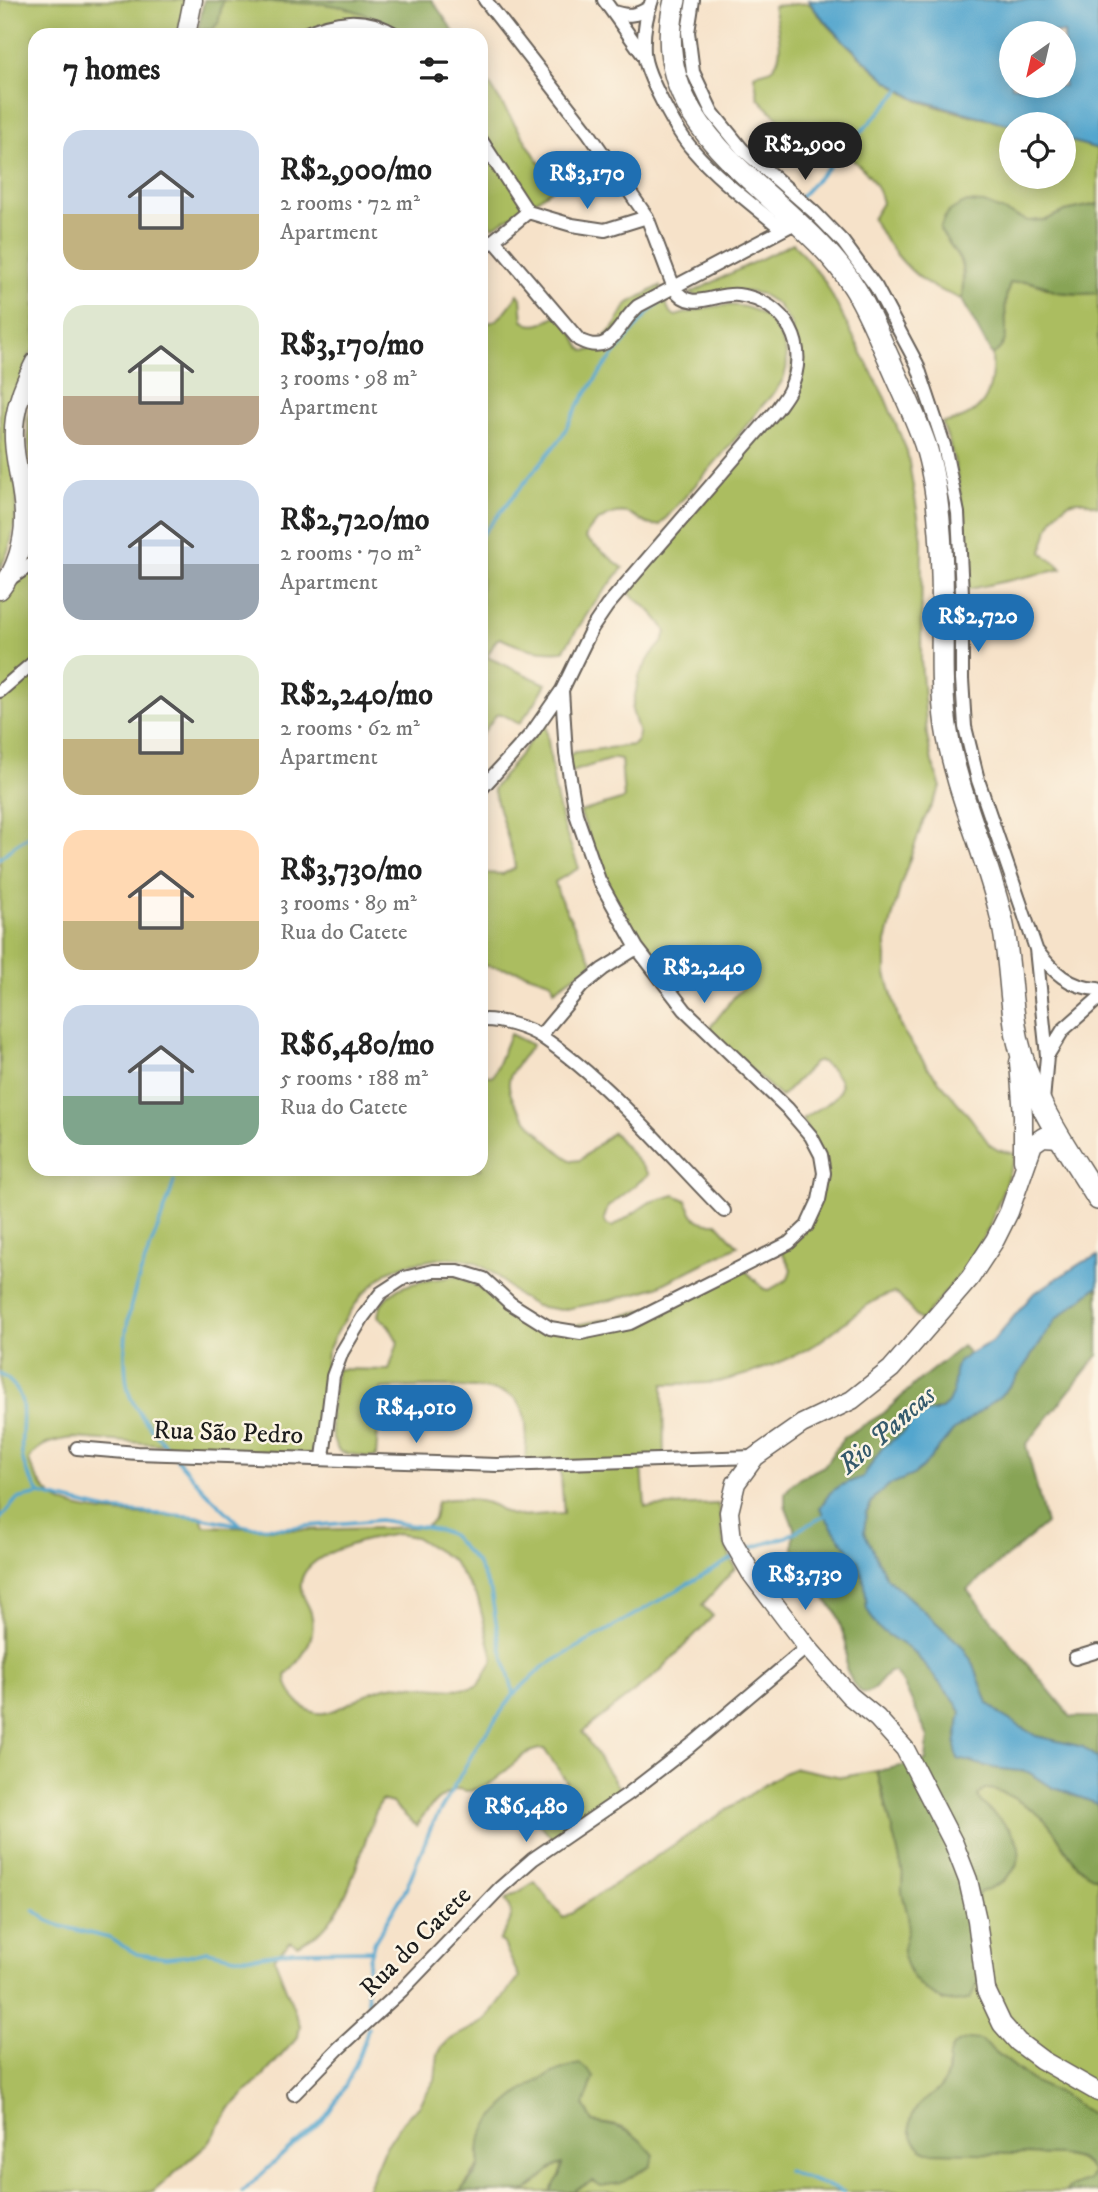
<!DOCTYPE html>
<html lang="en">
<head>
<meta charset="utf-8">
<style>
	:root { --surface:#fff; --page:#f6f6f6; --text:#222; --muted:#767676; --accent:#1f6fb2 }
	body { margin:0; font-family:"IM FELL DW Pica",serif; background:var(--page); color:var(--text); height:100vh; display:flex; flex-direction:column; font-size:26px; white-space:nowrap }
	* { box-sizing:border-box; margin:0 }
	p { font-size:23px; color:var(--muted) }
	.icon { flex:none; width:38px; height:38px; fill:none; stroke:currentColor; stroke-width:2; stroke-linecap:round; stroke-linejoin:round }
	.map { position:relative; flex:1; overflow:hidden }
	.drawer { position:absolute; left:28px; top:28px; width:460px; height:1148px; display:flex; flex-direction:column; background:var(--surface); border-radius:21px; box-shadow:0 4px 18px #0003 }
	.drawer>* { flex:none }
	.needle { width:46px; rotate:214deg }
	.fabs { position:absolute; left:999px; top:21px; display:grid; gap:14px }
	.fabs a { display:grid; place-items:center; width:77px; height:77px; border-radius:50%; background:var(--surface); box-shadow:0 4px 18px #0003; font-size:35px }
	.price { position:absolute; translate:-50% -60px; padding:0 16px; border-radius:24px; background:var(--accent); color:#fff; font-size:23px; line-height:46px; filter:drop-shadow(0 2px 4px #0008) }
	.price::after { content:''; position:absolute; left:50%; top:42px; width:21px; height:16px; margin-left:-10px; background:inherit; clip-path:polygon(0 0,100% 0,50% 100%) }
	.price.current { background:#222; color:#fff }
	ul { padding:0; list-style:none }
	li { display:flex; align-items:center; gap:21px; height:175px; padding:0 35px }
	li span { display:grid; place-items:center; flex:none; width:196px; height:140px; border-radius:21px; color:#555 }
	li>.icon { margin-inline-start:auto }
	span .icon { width:84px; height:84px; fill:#fffc; stroke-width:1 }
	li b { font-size:30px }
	h2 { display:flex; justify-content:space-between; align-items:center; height:84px; padding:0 35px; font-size:30px }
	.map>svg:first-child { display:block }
</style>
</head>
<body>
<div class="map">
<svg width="1098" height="2192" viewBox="0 0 1098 2192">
	<rect width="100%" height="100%" fill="#fcf5e5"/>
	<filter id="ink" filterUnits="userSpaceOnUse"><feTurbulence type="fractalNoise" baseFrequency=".0143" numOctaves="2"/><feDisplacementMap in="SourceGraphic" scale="14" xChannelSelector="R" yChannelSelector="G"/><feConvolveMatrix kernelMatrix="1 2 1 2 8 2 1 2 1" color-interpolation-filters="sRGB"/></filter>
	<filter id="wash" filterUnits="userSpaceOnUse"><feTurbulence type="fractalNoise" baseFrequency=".00686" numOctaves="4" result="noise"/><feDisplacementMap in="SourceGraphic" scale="28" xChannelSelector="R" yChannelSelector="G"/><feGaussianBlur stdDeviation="1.57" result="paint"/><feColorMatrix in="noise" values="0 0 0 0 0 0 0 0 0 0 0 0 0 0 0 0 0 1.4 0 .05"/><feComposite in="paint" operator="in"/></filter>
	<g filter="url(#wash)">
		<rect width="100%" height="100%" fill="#f6e2c9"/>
		<path fill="#abbd61" stroke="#646c3e" stroke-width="2" fill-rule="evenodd" d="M0 0H185L178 35H35V348L29 356 15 523 10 546 0 570Z
			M223 0 324 4 344 7 379 19 400 35H197L198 29 202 30 218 23Z
			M809 3C828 28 889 88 917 100 947 112 980 117 1011 125L1012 177H1064V139L1098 149V204L1065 211 1046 220 1028 221 983 203 954 249C965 266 963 280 962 300 951 293 937 291 927 283 903 267 887 243 872 219L882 203C875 167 838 152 814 130L806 131 796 137 758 98 754 75C760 71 770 72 774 66 786 52 776 22 773 6Z
			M481 71 550 179 552 189 530 205 493 227 481 211Z
			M793 243 824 280 885 398 907 451 922 539 921 660 927 736 932 762 941 787 923 822 901 884 886 942V974L901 1028 928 1068 970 1117 990 1145 998 1150 1016 1154 989 1228 964 1270 921 1321 899 1296 894 1293C868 1298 840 1329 817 1343 789 1361 755 1373 722 1381 704 1385 682 1383 663 1384L664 1463 642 1465 645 1507 718 1504 724 1542 735 1568 702 1605 713 1616 657 1674 582 1732 623 1794 556 1843 529 1810 567 1782 544 1749C521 1748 508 1774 489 1784 483 1787 475 1791 468 1791 464 1791 461 1789 457 1789 440 1794 425 1812 416 1826L392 1803 381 1800C361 1841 354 1899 321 1931 314 1937 305 1941 297 1945L291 1941 274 1958 300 2025 298 2037 264 2075 230 2108 208 2144 153 2192H0V603C9 593 14 582 19 570 30 546 35 521 33 495 31 458 22 422 35 386V1169H481V1075L493 1076 510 1034 532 1045C526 1054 509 1072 509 1082 506 1106 553 1148 572 1161L580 1160 613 1132 649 1174 608 1207 604 1219 607 1225 613 1227 650 1202 675 1195 686 1200C694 1218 696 1224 717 1223L738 1246 657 1287 612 1300 561 1310 536 1306 518 1296 496 1275 475 1262 463 1259 443 1258 407 1264 387 1272 362 1295 337 1331 327 1353 316 1446 312 1452 305 1455 74 1438C57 1440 37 1443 29 1460 33 1474 43 1490 56 1499 81 1517 168 1515 201 1516L204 1526 306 1530 424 1527C439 1520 433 1516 437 1502 451 1496 479 1499 493 1505 500 1508 505 1514 513 1515 529 1517 548 1513 564 1513L560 1468H525C525 1454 529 1426 524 1414 522 1407 518 1400 512 1396 489 1383 410 1387 381 1388L376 1457H366L340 1452C323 1434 334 1391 337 1369L389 1370 398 1342 389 1326 378 1316C382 1281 432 1280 459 1276L481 1289 516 1321 533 1330H549L614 1318 656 1307 741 1266 764 1289 769 1290 788 1279 791 1269 779 1246 807 1220 821 1173 814 1142 802 1119C816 1109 852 1096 837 1076 832 1069 827 1064 819 1061L814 1063 781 1097 708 1030 735 996 754 977 752 970 745 964C733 964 726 977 719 985L708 975 700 974 673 992 643 952 611 896 580 812 624 799 621 759 615 758 571 772 569 755 575 752 633 745 637 741 639 734 632 710 639 676 652 654 663 642 666 632C658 615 642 604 628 592L791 396 792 326 777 304 761 294 743 291 698 296 689 294ZM397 1534 415 1537 452 1560 478 1599 493 1658 492 1662C488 1668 484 1680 478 1685 467 1694 416 1684 398 1685 367 1688 356 1703 329 1712 307 1719 287 1695 286 1676 302 1658 318 1638 311 1613 309 1605 302 1597 301 1588 297 1553 372 1538 397 1534Z
			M1027 281C1038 284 1048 290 1059 292 1072 295 1085 294 1098 293V506C1093 505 1087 502 1081 501 1056 499 1046 532 1042 552 1046 558 1055 560 1062 569L965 590C965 533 964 477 942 423 983 417 994 396 992 355 1015 342 1002 320 1006 299 1006 294 1009 288 1010 283Z
			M660 286 669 311 675 316C708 307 750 293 774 327 784 341 791 359 784 377 780 388 769 398 761 407 730 448 694 486 660 525 644 527 643 519 630 514 613 508 590 523 585 538L623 568 593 605 563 651C539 653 521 648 500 638L496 640 487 657 546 684 535 703 519 724 502 714 496 715 481 736V324C500 324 508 308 518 294L521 298 523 320C535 332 551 319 562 311L580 347 585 351 592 350 614 327 627 304Z
			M543 725 546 726 555 790 562 822 579 868 555 882 559 896 593 963 554 990 552 982 519 971 481 965V873L503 874 515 868 514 859 493 789Z
			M796 1768 842 1777 877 1771 903 1872 902 1891 909 1920 908 1932 905 1940 920 1984 943 2001 978 1893 1004 1881 1016 1867 1011 1830 983 1805 978 1796 984 1789C996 1788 1004 1793 1015 1799 1026 1805 1038 1812 1047 1822 1064 1842 1071 1869 1098 1878V2119L1069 2099 1034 2082 988 2046 947 2066C949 2085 935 2093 921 2103L927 2151 1060 2155C1074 2158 1084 2159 1093 2172L1089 2180 1071 2187 1065 2192H571L593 2181 621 2183 650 2166C634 2131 633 2127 593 2122L584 2105 594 2077 562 2070 527 2088 512 2100 498 2113 479 2146V2165L460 2192H366L383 2151 403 2121 419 2106 435 2080 438 2054 442 2047 449 2040 485 2021 519 1977 503 1942 499 1941C508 1925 517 1917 505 1900L535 1882 563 1918 781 1774Z
			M563 2164 561 2174 551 2190 552 2192H523C537 2183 548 2167 563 2164Z"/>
		<path fill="#88a457" stroke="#52603a" stroke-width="2" d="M204 0H223L218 23 212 30 198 29Z
			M263 0H432L456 35H400L379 19 344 7 324 4 267 2Z
			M967 202 984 203 1028 221 1046 220 1065 211 1098 204V293L1082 294 1056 292 1045 286 1027 281 1010 283C1009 288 1006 294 1006 299 1002 320 1015 342 992 355L962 300 964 274 961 261 940 230C944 212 951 209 967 202Z
			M1098 1286V1355L1026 1445 1046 1524 967 1590 1071 1717H1098V1759L1083 1747 1036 1736 1001 1715 988 1703 973 1663 962 1646 886 1577 864 1532 866 1514 875 1497 889 1485 913 1475 922 1468 953 1431 999 1397 1015 1380 1056 1319Z
			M962 1346 969 1353C944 1374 963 1386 947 1404 938 1414 927 1410 918 1415 911 1419 909 1426 904 1432 896 1442 884 1446 876 1456 871 1463 867 1474 862 1478 857 1482 851 1481 846 1483 834 1488 826 1496 820 1508L837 1535 858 1561 865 1585 867 1609 878 1628 915 1653 956 1703 961 1712 955 1745 958 1759 994 1768 1028 1772 1052 1787 1098 1804V1878C1072 1869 1066 1846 1050 1826 1041 1814 1028 1807 1015 1799 1004 1793 996 1788 984 1789L978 1796C985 1809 995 1814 1005 1824 1036 1856 1012 1881 978 1893L979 1983 970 1999C944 2010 911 1985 904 1959 900 1944 911 1932 908 1917 907 1909 903 1900 902 1891 901 1884 904 1877 902 1870 900 1857 895 1845 893 1833 888 1812 883 1792 877 1771L926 1761 928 1737 904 1685 894 1672H889L874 1689 867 1693 861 1692 853 1684 846 1668V1643L836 1612 797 1565 793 1551 794 1528 785 1505V1493L792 1484 800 1478 824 1466 844 1437 884 1413 917 1382Z
			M969 2039 980 2040 1034 2082 1061 2094 1098 2119V2192H1065L1071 2187 1089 2180 1093 2172 1087 2164 1079 2159 1060 2155 927 2152C908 2142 905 2121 919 2105 927 2097 938 2093 944 2083 955 2065 937 2047 969 2039Z
			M580 2064 588 2070 594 2077 584 2105 593 2122C624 2127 633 2130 654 2155L650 2166 621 2183 601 2186 593 2181 571 2192H552L551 2190 561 2174 562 2164C548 2167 540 2183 527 2190 517 2192 474 2192 460 2192 466 2184 477 2176 479 2165 481 2156 478 2147 481 2138 495 2104 545 2071 580 2064Z"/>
		<path fill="#53a6ce" stroke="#386175" stroke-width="2" fill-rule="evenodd" d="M808 0H1098V149L1064 139V124L1011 125 916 99 888 81 845 42 816 11ZM1012 33H1064V86H1012Z
			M1098 1256V1286L1056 1319 1015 1380 999 1397 953 1431 922 1468 913 1475 889 1485 875 1497 866 1513 864 1532 886 1577 962 1646 973 1663 988 1703 1001 1715 1036 1736 1083 1747 1098 1759V1804L1052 1787 1028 1772 994 1768 958 1759 955 1745 961 1712 956 1703 915 1653 878 1628 867 1609 865 1585 858 1561 837 1535 820 1508 830 1493 839 1486 863 1477 882 1448 904 1432 913 1419 919 1414 934 1412 942 1409 948 1403 953 1392 955 1371 958 1362 972 1352 993 1341 1033 1294 1083 1262Z"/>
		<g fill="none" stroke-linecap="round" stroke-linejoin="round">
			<path stroke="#53a6ce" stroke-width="3.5" d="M790 208 902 88
				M481 536 561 438 579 404 604 367 648 313 665 298
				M0 858 15 845 35 832
				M0 1374C34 1394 19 1422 22 1454 23 1469 32 1481 40 1494
				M169 1450C157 1436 134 1410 129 1393 125 1379 125 1364 125 1350 126 1288 158 1239 174 1181
				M176 1458 203 1489 239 1524
				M0 1519 17 1499 40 1494 107 1510 199 1517 250 1527 284 1528 380 1520 439 1530 451 1535 477 1563 491 1592 499 1640 514 1694
				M748 1549 786 1537 826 1515
				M34 1910 47 1920 61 1926 109 1938 137 1954 166 1958 186 1956 207 1951 235 1957H254L293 1951 372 1950
				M369 2008 366 1982 369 1958 375 1941 406 1889 431 1827 478 1744 514 1694 543 1667 735 1557
				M787 2171 844 2192
				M242 2192C257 2179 271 2165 286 2152 298 2141 312 2133 323 2120 343 2094 360 2060 368 2028"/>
		</g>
	</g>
	<g filter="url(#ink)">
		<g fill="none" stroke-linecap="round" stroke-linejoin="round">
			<defs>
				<path id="street" d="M604 0 644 56
					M652 0C646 16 643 36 644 53 645 74 678 134 693 150 719 180 752 204 782 229
					M693 0 688 32 693 72 712 112 742 149 814 212 843 242 876 287 917 364 944 445 958 513 962 593V679L965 727 978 780 1036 949 1047 1056
					M612 11C628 17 636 16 650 7
					M302 35C334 20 365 15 396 35
					M481 140 528 212 494 240 579 340C612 357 616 326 638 306L797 222
					M528 212 572 225 605 230 647 217
					M481 249 494 240
					M8 580 35 562
					M0 691 35 661
					M481 789 532 733 562 690
					M1036 950C1053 971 1069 988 1098 989
					M481 1020C499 1019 527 1027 542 1037 609 1083 667 1153 724 1211
					M540 1036 582 986 603 969 637 948
					M1043 1101 1047 1056 1063 1030 1098 999
					M77 1448 137 1453 497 1465 755 1457
					M323 1458 333 1376 342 1352 363 1317 381 1293 404 1278 433 1271H458L484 1279 510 1303 550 1328 581 1333 630 1323 789 1243 807 1226 819 1200 824 1173 821 1155 811 1136 787 1108 685 1010 637 948 599 880 576 814 566 754 562 690 592 628 607 606 777 409C781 403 786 397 789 391 812 347 786 301 738 295 715 292 691 314 674 288L647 217 588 132 485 0
					M1075 1658 1098 1651
					M294 2094 339 2048 402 1990 500 1888 533 1859 628 1794 690 1746 807 1647"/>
				<path id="secondary" d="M186 35 193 0
					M0 590C16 570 25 541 24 514 23 482 10 451 15 418 18 398 26 379 35 362
					M1019 1062 1023 1115V1160
					M1060 1138 1043 1137 1033 1144 1009 1212 995 1240 970 1278 891 1369 852 1400 802 1424 755 1457 736 1483 729 1512 732 1540 751 1573 807 1647 850 1696 877 1718 905 1749 954 1844 968 1880 977 1920 986 1990 1002 2024 1018 2042 1042 2060 1098 2092"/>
				<path id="highway" d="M675 0C641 138 794 191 854 287 868 309 878 335 889 359 901 387 915 415 925 444 938 485 941 532 942 574 944 625 939 676 946 726 956 792 986 852 1001 916 1011 957 1009 1000 1018 1041 1031 1100 1067 1148 1098 1199"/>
			</defs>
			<use href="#street" stroke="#686159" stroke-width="16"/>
			<use href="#secondary" stroke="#686159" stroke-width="21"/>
			<use href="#highway" stroke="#686159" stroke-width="24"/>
			<use href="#street" stroke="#fff" stroke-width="12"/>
			<use href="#secondary" stroke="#fff" stroke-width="18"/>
			<use href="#highway" stroke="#fff" stroke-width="21"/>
		</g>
	</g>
	<g text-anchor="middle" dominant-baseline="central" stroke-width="5" stroke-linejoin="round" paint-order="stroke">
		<g font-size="26" fill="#1c1c1c" stroke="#fcf5e5">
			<text transform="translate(228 1433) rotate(2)">Rua São Pedro</text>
			<text transform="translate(416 1942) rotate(-45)">Rua do Catete</text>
		</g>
		<g font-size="28" font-style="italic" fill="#355a6c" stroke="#fcf5e5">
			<text transform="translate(887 1430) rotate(-41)">Rio Pancas</text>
		</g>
	</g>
</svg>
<div class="fabs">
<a><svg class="needle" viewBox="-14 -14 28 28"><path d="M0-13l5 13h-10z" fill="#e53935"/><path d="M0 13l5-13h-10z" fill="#767676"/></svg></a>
<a><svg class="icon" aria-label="locate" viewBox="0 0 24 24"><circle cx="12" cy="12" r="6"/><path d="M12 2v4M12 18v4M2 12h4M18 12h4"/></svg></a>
</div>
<b class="price current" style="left:805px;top:182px">R$2,900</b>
<b class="price" style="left:587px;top:211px">R$3,170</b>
<b class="price" style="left:978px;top:654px">R$2,720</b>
<b class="price" style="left:704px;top:1005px">R$2,240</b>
<b class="price" style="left:416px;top:1445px">R$4,010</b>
<b class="price" style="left:805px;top:1612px">R$3,730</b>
<b class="price" style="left:526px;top:1844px">R$6,480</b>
<section class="drawer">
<h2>7 homes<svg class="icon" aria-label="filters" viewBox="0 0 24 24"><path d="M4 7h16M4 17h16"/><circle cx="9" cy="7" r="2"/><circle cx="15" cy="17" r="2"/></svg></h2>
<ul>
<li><span style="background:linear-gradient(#c9d6e8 60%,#c2b280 0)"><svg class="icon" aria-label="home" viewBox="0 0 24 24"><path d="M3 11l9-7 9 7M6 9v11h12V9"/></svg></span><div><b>R$2,900/mo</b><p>2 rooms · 72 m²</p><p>Apartment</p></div></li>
<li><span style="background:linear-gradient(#dfe7d0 65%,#b9a48a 0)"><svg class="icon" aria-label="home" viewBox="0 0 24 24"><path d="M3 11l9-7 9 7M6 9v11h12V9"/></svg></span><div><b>R$3,170/mo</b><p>3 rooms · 98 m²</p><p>Apartment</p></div></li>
<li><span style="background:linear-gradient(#c9d6e8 60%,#9aa5b1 0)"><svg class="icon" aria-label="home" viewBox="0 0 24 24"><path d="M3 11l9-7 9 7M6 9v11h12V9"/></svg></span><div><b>R$2,720/mo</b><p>2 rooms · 70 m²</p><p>Apartment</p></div></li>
<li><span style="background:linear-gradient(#dfe7d0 60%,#c2b280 0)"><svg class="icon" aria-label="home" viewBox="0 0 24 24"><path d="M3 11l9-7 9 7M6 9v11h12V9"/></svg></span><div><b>R$2,240/mo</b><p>2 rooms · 62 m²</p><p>Apartment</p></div></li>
<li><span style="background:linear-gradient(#ffd9b3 65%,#c2b280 0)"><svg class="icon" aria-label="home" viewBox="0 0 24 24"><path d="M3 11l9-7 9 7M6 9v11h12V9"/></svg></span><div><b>R$3,730/mo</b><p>3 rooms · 89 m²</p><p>Rua do Catete</p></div></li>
<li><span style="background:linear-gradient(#c9d6e8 65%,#7fa58c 0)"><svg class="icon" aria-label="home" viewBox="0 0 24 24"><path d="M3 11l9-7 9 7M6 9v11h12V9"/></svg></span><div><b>R$6,480/mo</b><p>5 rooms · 188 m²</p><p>Rua do Catete</p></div></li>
</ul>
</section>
</div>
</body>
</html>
